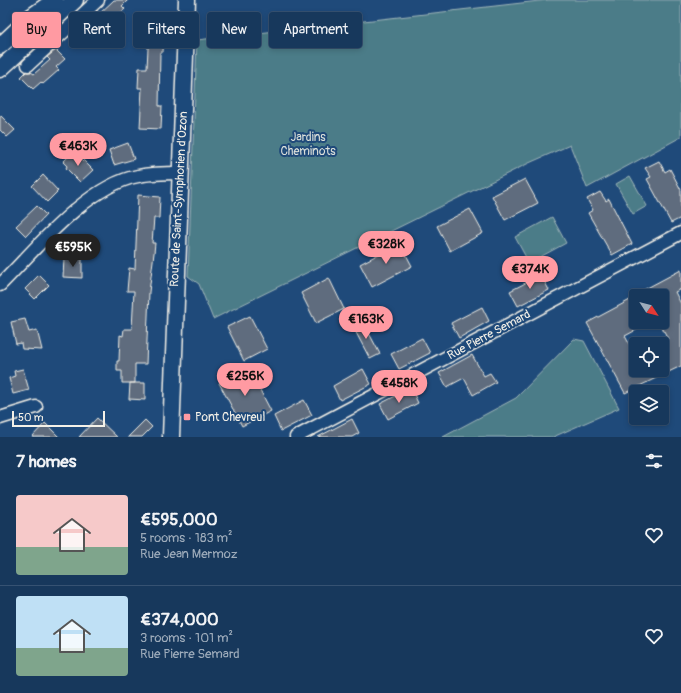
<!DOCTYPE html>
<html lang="en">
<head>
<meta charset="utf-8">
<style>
	:root { --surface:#17385c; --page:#244365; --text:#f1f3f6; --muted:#9eacbb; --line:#365272; --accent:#ff9aa2 }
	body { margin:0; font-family:Pangolin,sans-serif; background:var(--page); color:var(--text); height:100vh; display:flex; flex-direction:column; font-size:15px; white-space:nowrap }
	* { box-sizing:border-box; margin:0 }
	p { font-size:13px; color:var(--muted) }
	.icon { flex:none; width:22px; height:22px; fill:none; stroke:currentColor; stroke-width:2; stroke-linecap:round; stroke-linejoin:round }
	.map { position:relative; height:437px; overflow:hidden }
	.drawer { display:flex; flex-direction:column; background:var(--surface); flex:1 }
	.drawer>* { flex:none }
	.top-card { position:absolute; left:12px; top:12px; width:400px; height:36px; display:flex; gap:8px }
	.needle { width:26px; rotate:126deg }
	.controls { position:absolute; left:629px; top:289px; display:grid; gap:8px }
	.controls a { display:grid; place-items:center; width:40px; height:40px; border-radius:4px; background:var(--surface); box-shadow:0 2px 6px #0003,0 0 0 1px var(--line); font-size:20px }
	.scale { position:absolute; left:12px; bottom:10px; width:93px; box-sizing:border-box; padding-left:4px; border:2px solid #f4f1e8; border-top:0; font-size:11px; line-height:14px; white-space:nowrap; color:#f4f1e8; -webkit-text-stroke:3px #1f4a7a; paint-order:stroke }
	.price { position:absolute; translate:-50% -34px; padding:0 9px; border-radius:14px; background:var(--accent); color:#111; font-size:13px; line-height:26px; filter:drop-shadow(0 1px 2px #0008) }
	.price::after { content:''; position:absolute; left:50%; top:24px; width:12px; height:9px; margin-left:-6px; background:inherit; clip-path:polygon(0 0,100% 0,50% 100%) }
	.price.selected { background:#222; color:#fff }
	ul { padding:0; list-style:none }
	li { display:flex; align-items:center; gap:12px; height:100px; padding:0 16px }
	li+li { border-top:1px solid var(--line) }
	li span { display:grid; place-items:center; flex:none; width:112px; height:80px; border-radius:4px; color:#555 }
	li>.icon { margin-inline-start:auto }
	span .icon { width:48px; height:48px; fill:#fffc; stroke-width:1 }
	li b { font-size:17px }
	h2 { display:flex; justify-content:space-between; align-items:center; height:48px; padding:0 16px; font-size:17px }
	.tag { padding:0 14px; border-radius:4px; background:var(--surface); box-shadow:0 2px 6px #0003,0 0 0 1px var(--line); font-size:14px; line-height:36px }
	.tag.selected { background:var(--accent); color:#111 }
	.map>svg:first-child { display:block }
</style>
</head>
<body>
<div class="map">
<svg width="681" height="437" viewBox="0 0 681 437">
	<rect width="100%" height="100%" fill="#1f4a7a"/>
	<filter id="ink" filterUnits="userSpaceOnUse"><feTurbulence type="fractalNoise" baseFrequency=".025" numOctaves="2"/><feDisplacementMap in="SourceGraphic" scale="8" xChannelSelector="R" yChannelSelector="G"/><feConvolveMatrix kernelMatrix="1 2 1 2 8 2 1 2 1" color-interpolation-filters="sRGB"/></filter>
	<g filter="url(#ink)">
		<path fill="#4b7c88" stroke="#a0b6b8" d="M548 0H681V137L587 188 570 145 529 163 213 319 199 284 188 276 197 40Z
			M630 176 647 206 633 214 616 184Z
			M552 217 566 243 529 263 515 237Z
			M574 339 584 341 619 408 553 437H443L516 398Z"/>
		<path fill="#5e6c7e" stroke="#f4f1e8" d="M114 0H128L122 6 125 9 109 23 106 21 98 28 89 19 97 11 99 14Z
			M149 29 164 30 163 52H160L159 106H162L161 129 140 128 142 88H138L139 68H147Z
			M56 50 65 59 56 67 59 70 43 84 41 82 33 89 21 77 26 72H31L34 74 50 60 47 57Z
			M0 115 15 130 7 137 0 130Z
			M128 143 134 159 114 165 109 150Z
			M72 153 76 157 78 155 93 170 80 182 66 168 67 166 63 162Z
			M659 161 665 172 670 169 681 190V218L671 223 647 179 651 177 645 168Z
			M43 175 58 191 47 202 32 186Z
			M525 179 538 203 505 220 492 196Z
			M600 192 606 201 609 199 632 244 612 255 588 213 593 210 587 199Z
			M138 195 160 197 159 218H154L152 243H155L154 253 149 292 146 364H135V383H122V371H117V361H119L120 335 123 336 124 329H132L134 291H127L129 268 135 269Z
			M37 206 46 215 26 236 16 226Z
			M470 209 483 233 450 251 437 226Z
			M400 243 412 266 372 287 360 264Z
			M64 258 82 259V278L63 277Z
			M681 270V289L675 292 681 304V366L625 393 587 323 630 300 636 310V322H651L625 336 636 357V370H662V342L668 339 662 327V296H632Z
			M39 275 49 285 35 299 25 289Z
			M541 275 549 290 518 306 510 291Z
			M329 278 344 309 316 323 301 293Z
			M482 307 489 321 459 338 451 323Z
			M250 316 267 349 244 361 227 327Z
			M25 319 29 332 37 330 42 350 22 349 21 343 16 344 11 322Z
			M362 320 380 354 370 359 352 325Z
			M422 338 430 353 399 369 391 354Z
			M472 355 484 376 490 373 496 382 473 395 464 378 447 387 439 373Z
			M248 367 271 411 242 426 219 383Z
			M23 369 29 390 13 394 9 378 15 376 14 371Z
			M363 369 371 384 340 400 333 386Z
			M130 383H145V400L129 399Z
			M411 388 418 403 388 419 380 404Z
			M304 400 312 415 281 431 274 416Z
			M97 418 117 437H79Z
			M352 419 359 433 352 437H318Z
			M145 420 152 427 142 437H128Z
			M45 423 59 437H32Z"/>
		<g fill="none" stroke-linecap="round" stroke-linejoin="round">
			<defs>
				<path id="street" d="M28 65 98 0
					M0 285C36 249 86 186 138 176 152 173 167 173 181 173
					M0 418 36 407
					M296 437 681 233"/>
				<path id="secondary" d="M0 46 31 17 55 0
					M0 69 75 0
					M171 437 187 0"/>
			</defs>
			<use href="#street" stroke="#f4f1e8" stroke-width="15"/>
			<use href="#secondary" stroke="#f4f1e8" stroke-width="19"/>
			<use href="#street" stroke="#1f4a7a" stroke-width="12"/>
			<use href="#secondary" stroke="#1f4a7a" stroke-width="16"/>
		</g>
	</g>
	<rect fill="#ff9aa2" stroke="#1f4a7a" stroke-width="1.5" x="183" y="413" width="8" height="8" rx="2"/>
	<g text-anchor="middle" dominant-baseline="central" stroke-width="4" stroke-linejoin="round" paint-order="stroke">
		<g font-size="12" fill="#dbdfda" stroke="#1f4a7a">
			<text x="308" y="137">Jardins<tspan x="308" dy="14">Cheminots</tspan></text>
		</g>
		<g font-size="12" fill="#f4f1e8" stroke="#1f4a7a">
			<text transform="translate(179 199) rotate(-87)">Route de Saint-Symphorien d'Ozon</text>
			<text transform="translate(489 335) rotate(-28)">Rue Pierre Semard</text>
		</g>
		<g font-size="12" fill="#f4f1e8" stroke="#1f4a7a" text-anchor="start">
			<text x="195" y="417">Pont Chevreul</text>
		</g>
	</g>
</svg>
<div class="controls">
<a><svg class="needle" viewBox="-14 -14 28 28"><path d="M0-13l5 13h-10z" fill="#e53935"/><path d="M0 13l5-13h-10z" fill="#9eacbb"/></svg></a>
<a><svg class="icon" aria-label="locate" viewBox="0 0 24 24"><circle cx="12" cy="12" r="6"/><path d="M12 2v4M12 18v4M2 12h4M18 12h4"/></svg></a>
<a><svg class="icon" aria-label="layers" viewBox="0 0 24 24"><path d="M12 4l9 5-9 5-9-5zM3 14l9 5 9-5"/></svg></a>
</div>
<div class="scale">50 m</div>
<b class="price" style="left:78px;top:167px">€463K</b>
<b class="price" style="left:386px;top:265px">€328K</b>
<b class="price selected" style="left:73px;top:268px">€595K</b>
<b class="price" style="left:530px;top:290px">€374K</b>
<b class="price" style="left:366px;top:340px">€163K</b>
<b class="price" style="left:245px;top:397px">€256K</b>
<b class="price" style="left:399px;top:404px">€458K</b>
<div class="top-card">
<a class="tag selected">Buy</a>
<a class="tag">Rent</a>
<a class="tag">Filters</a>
<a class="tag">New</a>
<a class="tag">Apartment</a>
</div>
</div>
<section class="drawer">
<h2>7 homes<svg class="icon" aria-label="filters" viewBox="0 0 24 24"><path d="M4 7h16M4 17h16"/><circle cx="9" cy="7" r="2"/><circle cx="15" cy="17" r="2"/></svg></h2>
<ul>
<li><span style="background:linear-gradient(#f6c9c9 65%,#7fa58c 0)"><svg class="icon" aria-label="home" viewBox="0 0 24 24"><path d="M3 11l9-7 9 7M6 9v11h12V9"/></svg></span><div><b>€595,000</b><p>5 rooms · 183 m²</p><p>Rue Jean Mermoz</p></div><svg class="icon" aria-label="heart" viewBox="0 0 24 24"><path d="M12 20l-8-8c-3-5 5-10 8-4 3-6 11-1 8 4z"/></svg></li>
<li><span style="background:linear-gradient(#bfe0f5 65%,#7fa58c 0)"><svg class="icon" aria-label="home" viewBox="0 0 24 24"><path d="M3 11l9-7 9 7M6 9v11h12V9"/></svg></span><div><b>€374,000</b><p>3 rooms · 101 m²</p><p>Rue Pierre Semard</p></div><svg class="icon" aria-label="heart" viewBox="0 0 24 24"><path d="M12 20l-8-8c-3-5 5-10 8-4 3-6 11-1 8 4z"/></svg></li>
</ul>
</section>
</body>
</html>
